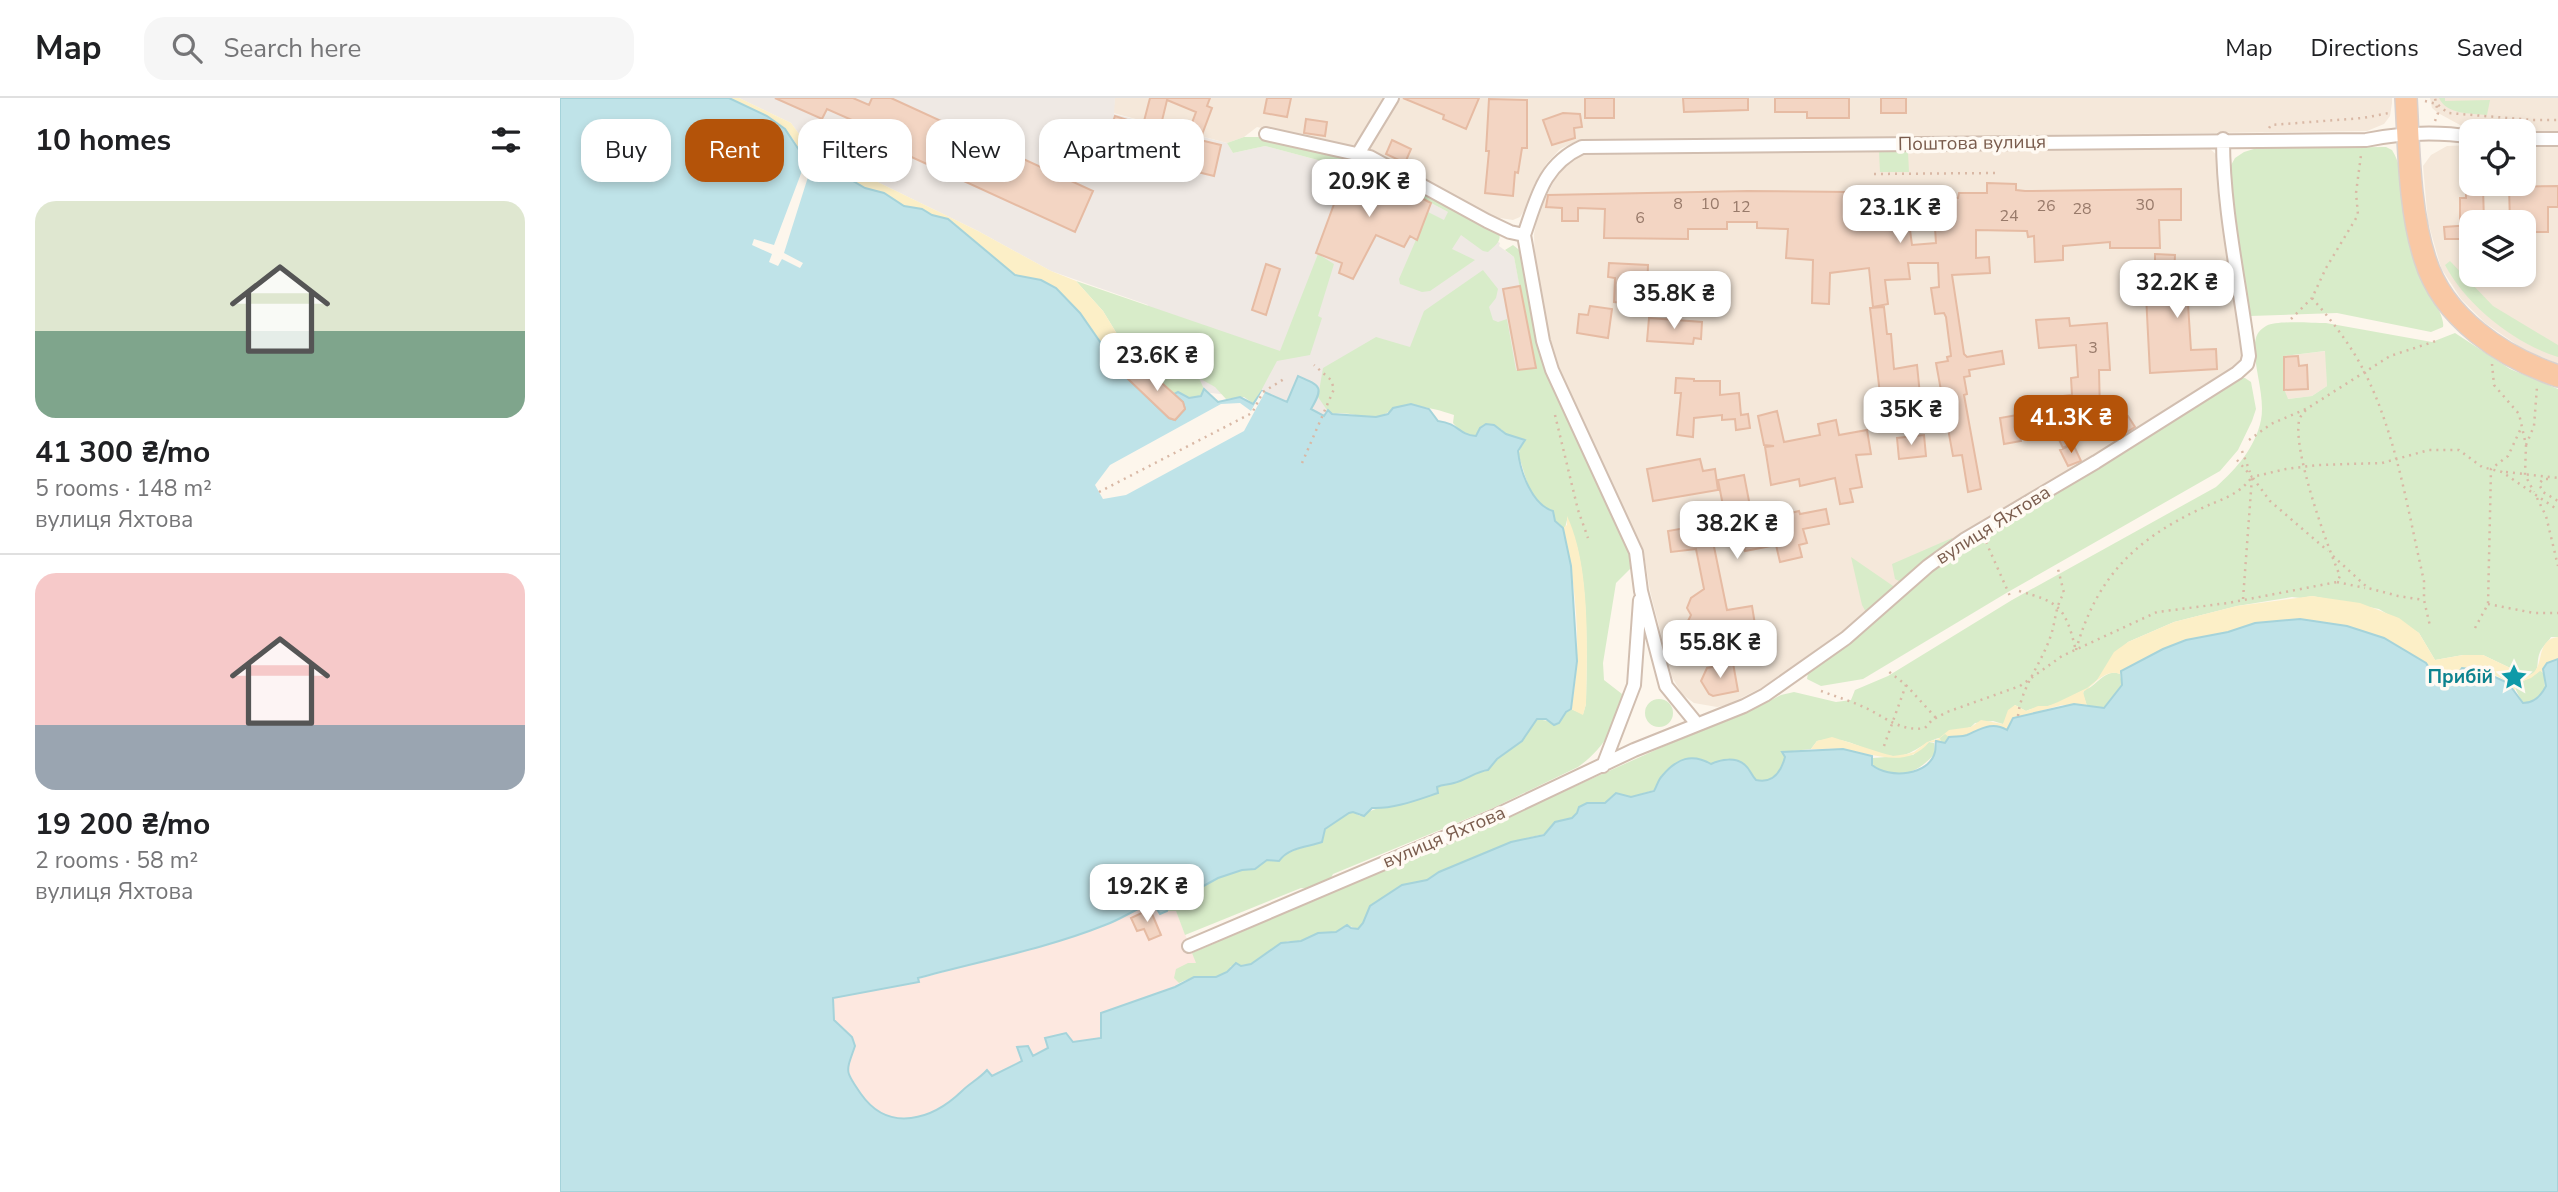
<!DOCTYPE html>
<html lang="en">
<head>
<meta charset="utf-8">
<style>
	:root { --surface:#fff; --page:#f6f6f6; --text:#202124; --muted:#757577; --line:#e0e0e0; --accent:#b45309 }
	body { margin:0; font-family:"Nunito Sans",sans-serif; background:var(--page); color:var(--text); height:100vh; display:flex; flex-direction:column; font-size:26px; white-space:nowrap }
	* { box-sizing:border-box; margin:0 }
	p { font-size:23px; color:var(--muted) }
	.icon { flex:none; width:38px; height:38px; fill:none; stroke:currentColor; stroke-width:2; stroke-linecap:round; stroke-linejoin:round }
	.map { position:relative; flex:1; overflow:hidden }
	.panel { display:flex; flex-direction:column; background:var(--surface); width:560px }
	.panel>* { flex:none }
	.top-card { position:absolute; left:21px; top:21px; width:665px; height:63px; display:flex; gap:14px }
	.tools { position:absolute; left:1899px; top:21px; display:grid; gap:14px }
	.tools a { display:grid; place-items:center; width:77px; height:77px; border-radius:14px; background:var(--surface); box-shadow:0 4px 10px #0003; font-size:35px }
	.price { position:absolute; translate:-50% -60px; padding:0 16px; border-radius:14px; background:#fff; color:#222; font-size:23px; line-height:46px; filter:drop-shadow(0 2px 4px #0008) }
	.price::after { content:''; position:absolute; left:50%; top:42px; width:21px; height:16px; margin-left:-10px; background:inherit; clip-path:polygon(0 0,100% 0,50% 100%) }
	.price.on { background:var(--accent); color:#fff }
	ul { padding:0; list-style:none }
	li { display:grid; align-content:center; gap:14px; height:371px; padding:0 35px }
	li+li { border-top:2px solid var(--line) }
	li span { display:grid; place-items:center; height:217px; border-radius:21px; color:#555 }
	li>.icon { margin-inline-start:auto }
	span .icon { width:126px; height:126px; fill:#fffc; stroke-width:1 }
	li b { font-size:30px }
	h2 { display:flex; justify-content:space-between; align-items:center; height:84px; padding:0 35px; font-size:30px }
	.pill { padding:0 24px; border-radius:21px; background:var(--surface); box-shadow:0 4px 10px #0003; font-size:24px; line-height:63px }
	.pill.on { background:var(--accent); color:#fff }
	header { display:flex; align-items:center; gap:42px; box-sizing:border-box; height:98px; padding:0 35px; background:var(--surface); border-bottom:2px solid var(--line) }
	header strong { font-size:33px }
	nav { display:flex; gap:38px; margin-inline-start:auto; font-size:24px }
	.search { width:490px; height:63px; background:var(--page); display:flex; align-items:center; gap:18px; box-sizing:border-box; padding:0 24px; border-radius:21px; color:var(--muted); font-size:26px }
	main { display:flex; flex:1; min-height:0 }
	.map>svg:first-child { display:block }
</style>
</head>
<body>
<header>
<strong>Map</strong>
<div class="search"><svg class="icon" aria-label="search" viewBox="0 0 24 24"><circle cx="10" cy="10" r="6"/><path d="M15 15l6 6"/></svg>Search here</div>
<nav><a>Map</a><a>Directions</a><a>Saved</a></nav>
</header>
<main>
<section class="panel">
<h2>10 homes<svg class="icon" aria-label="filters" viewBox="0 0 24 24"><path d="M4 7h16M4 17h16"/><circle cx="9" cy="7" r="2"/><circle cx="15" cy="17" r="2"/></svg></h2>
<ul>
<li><span style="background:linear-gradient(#dfe7d0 60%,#7fa58c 0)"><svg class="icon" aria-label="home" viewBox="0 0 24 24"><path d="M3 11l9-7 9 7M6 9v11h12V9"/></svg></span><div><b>41 300 ₴/mo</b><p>5 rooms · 148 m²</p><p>вулиця Яхтова</p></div></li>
<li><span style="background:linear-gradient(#f6c9c9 70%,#9aa5b1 0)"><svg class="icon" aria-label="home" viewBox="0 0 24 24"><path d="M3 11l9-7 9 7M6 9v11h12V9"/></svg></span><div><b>19 200 ₴/mo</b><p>2 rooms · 58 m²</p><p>вулиця Яхтова</p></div></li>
</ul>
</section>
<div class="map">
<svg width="1998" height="1094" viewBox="0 0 1998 1094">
	<rect width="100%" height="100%" fill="#fdf6ec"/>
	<path fill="#f5e8da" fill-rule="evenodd" d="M555 0H1832V5L1830 18 1824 26 1807 33 1017 43 1000 51 987 65 975 85 965 111 960 119 953 122 927 118 787 49 697 29 684 39 667 45 553 15Z
		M1870 0H1998V35L1921 33 1902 28 1878 15 1872 10Z
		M1911 47V86H1964V47H1998V266L1963 251 1925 225 1901 201 1881 170 1868 124 1863 68 1871 57 1887 48ZM1911 124H1964V177H1911Z
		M1648 49 1659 59 1684 249 1682 265 1217 582 1167 607 1157 609 1134 605 1122 596 1112 579 1090 493 1084 456 1007 298 987 242 975 167 974 136 978 115 998 75 1010 62 1030 54Z
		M1766 253 1767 288 1752 298 1727 301 1724 292 1723 258Z"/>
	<path fill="#fde8e0" d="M594 804 600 816 607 813H616L637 867 615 889 541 915V940L513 944 499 936 486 940 488 950 473 958 458 949 462 962 432 978 427 973 376 1013 361 1019 329 1020 308 1006 292 984 287 966 294 952 292 939 274 922 273 900 359 884 358 881 491 845 545 827 578 810Z"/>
	<path fill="#efe9e4" d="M179 0H555L554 16 667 45 673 55 705 48 784 69 841 89 888 114 940 145 939 148 954 159 976 270 872 309 776 314 765 318 751 311 758 299 739 278 727 304 643 294 579 268 574 254 588 207 491 173 418 133 250 51 231 25Z"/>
	<path fill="#d8ecc9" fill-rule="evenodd" d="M1879 0H1885V3L1930 2 1927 17C1910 15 1887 17 1879 0Z
		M684 39H708L809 62 939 135C942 144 934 148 928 154L923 153 901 137 892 151 915 162 870 193 862 194 840 186 839 181 868 114 884 122 888 114 841 89 784 69 705 48 673 55 667 45Z
		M1826 49 1832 52C1850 81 1843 135 1857 170 1862 184 1886 217 1883 229L1871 234 1777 215 1690 218 1675 154 1670 69 1675 60 1684 54 1697 50Z
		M1319 54H1348L1349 74H1320Z
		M953 147 963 155 979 244 1066 441 1074 467 1056 485 1043 565 1044 582 1062 596C1059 627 1043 651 1018 669L933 710 773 776C768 788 752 791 741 790L625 837 616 813H607L606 809 658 780 682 772H691L708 762 716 763C730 751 746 749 762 744L765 731 789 715 793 714 800 718C820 706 853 704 878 695L877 689 895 685 923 672 962 643 977 621 999 625 1006 614 1011 611 1023 616 1026 606C1027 558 1030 463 1007 422L1005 430 1000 429 995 423 992 413C969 406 967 380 959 359 958 351 964 347 963 341L946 336 941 331 919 335 916 338 902 335 893 325 894 317C879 312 851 304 836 310 829 312 825 318 816 319 802 320 787 313 772 316L769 315 758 299 763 270 816 239 850 249 864 213 923 172 938 191 936 200 929 209 933 222 938 224 947 221 956 272 975 270 954 159 945 152Z
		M758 156 774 166 758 218 762 220 750 257 717 263 694 306 684 299 666 301 655 289 639 280 644 291 641 297 634 300 614 296 579 268 571 259 543 213 516 183 720 253Z
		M1890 163 1933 208 1998 247V259C1955 246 1906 207 1885 167Z
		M1766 225 1872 244 1895 235 1950 271 1998 291V539H1991C1988 544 1982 549 1980 554 1975 566 1982 574 1967 578L1923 557H1903L1875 562 1859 535 1819 511 1752 498 1741 500 1732 499 1677 508 1614 524 1568 544 1537 582 1527 591C1538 586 1546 570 1560 576L1562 587 1544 610 1527 608 1523 596 1524 592C1513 597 1500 606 1488 608 1479 610 1475 609 1466 613L1455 607 1443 626 1433 623 1415 625 1411 629 1387 636 1389 639 1384 645 1381 644 1379 640C1362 644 1353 659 1333 658 1304 656 1289 635 1257 643L1251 651 1223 654C1230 670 1212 686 1196 682 1191 677 1190 671 1185 667 1177 659 1161 661 1151 666L1145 663 1112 668 1102 677 1094 692 1071 699 1055 697 1045 705H1027L1012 720 995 724 984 736 951 744 879 774 867 782 828 796 810 808 804 825 798 831 787 827 776 834 758 835 741 843H728L717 848 691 866 671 868C664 882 648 877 635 879 630 880 624 883 619 885L614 880 616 871 628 865H636L632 855 940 722 1109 646 1188 614 1221 597 1234 594 1276 604 1291 602 1295 592 1328 578 1452 502 1656 389C1677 370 1695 350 1701 322 1706 296 1690 260 1696 240 1697 235 1701 231 1706 228 1718 222 1751 225 1766 225ZM1765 253 1767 288 1752 298 1728 301 1724 291V258Z
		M1678 280H1685L1691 284 1696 311 1692 323 1678 352 1660 373 1448 494 1303 581 1261 588 1247 581 1248 575 1289 545 1349 490 1399 451Z
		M1392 440 1394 443 1341 484 1335 481 1332 466Z
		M1291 459 1336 490 1307 516 1302 507Z
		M1980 572 1984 576 1985 592 1973 604H1962L1955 590C1962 581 1972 581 1980 572Z
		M1085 615a14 14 0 1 1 28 0a14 14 0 1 1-28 0Z
		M1369 644 1374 645 1375 655C1359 675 1334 685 1312 667L1313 660 1353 657Z"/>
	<path fill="#fcefc7" d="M169 0H179L231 25 250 51 418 133 491 173 516 183 543 213 571 259 579 268 568 281 519 215 496 190 481 182 455 177 389 121 372 117 362 111 344 108 324 95 305 90 271 70 243 58 233 41 218 25Z
		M1007 418C1031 469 1027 551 1026 606L1023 617 1011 611C1023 555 1016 485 1003 430L1007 427Z
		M1752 498 1800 505 1839 520 1859 535 1875 562 1903 557H1923L1967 578C1987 573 1973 542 1998 539V561L1993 562 1983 574 1980 573 1971 580 1960 584 1954 593C1945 576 1920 572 1902 571L1890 587H1880L1866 565 1824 540 1740 521 1695 525 1668 534 1626 542 1603 551 1562 573 1560 576C1546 570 1535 586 1523 594L1527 608 1502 607 1466 617 1446 632 1432 627 1407 637 1389 639 1385 636 1380 640 1381 644H1369C1347 672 1313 655 1285 652 1274 650 1262 651 1251 651L1257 643 1272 639 1322 655 1333 658 1347 656 1354 654 1367 644 1378 641 1389 632 1411 629 1421 622 1443 626 1448 612 1455 607 1466 613 1478 608H1488L1498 604 1527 590 1537 582 1554 554 1568 544 1614 524 1677 508Z"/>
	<path fill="#bfe3e8" stroke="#a5d3da" stroke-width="2" d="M0 0H169L207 18 225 31 243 58 271 70 305 90 324 95 344 108 362 111 372 117 388 121 455 177 481 182 496 190 520 215 561 274 609 320 615 322 625 311 623 304 614 296 618 294 629 300 641 298 644 291 658 304 680 299 693 306 702 293 727 304 738 278C761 288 764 289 751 311L764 318 768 312 772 316 816 319 828 316 833 310 851 306 869 311 878 323C900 326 897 336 916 338L920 330 926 326 934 327 946 336 965 342 958 353C960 373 972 407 993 413L995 423 1003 430 1011 468 1017 563 1011 611 1006 614 999 625 994 627 986 621H977L962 643 937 661 928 672C917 673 906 682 894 685 888 687 883 686 877 689L878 695C857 702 834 711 812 710L804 718 793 714 789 715 765 731 762 744C748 749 729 749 719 763L707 762 695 771 682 772 658 780 609 807 607 813 600 816 593 805C576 810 562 821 545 827 485 851 420 863 358 880L359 884 273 900 274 922 292 939 295 948C286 974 284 972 301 996 329 1036 373 1021 402 993 410 985 419 981 427 972L432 978 462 963 457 949 468 948 473 958 488 950 485 940 506 935 513 944 541 940V915L615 889 634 879H656L667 874 676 865 681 868 691 866 721 845 741 843 758 835 776 834 787 827 791 830 798 831 803 825 810 808 842 787 867 782 879 774 951 744 984 737 995 724 1012 720 1017 715 1019 709 1027 705H1045L1056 695 1071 699 1094 693C1097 688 1098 682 1102 678 1117 660 1132 655 1151 666 1161 661 1176 659 1185 667 1190 671 1191 677 1196 682 1213 686 1221 674 1225 659L1222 654 1283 651 1312 658V667C1329 681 1369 678 1375 654 1376 650 1375 647 1376 643L1385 645 1389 639C1395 638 1402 639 1407 637 1421 631 1432 623 1447 632L1453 620 1514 606 1544 610 1562 587 1561 573 1603 551 1626 542 1668 534 1695 525 1740 521 1787 528 1824 540 1866 565 1880 587H1890L1902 570 1920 572 1948 585 1963 605C1974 605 1981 598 1986 588L1983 571 1987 565 1998 561V1094H0Z"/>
	<path fill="#fdf6ec" d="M248 57 254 60 224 155 243 165 240 170 222 161 218 168 209 164 212 156 192 147 194 141 214 147Z
		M702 293 705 294 684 333 566 397 543 401 535 387 550 367 661 306 680 305 691 313Z"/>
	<path fill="#f3d5c3" stroke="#e6bba3" stroke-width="2" fill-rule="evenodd" d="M215 0H293L309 7 312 0H331L533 93 515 134 297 34 301 26 267 11 262 21Z
		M590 0H650L647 8 652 10 640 42 661 47 654 78 560 55V58L543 51 555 18 583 27ZM607 2 636 14 627 38 600 31Z
		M707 0H731L727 19 704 15Z
		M843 0H919L906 31 883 21 884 17Z
		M1025 0H1054V20H1025Z
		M1123 0H1188V12L1124 14Z
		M1215 0H1289V20H1247V14H1215Z
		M1321 0H1346V15H1321Z
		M929 1 967 2V50H962L958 75 955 74 953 98 925 95 929 53H926Z
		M1003 15 1020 16 1022 29 1014 30 1015 40 992 47 983 22Z
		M746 21 767 24 765 38 744 35Z
		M832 42 851 51 845 65 826 56Z
		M787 71 841 89 871 105 857 142 850 138 844 149 816 137 793 181 779 175 782 165 756 155Z
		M1427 85 1456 86V92L1465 93 1621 91V122H1599L1600 150H1550V144L1503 148V162L1475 164 1474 138 1468 139 1467 133 1416 132V160L1429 159 1430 175 1392 177 1404 256 1407 259 1442 253 1444 266 1409 272 1410 278 1404 279 1407 296 1404 297 1421 391 1408 394 1402 357 1393 358 1376 265 1388 263 1387 259 1391 258 1386 219 1384 215 1375 216 1371 190 1379 189 1378 165H1348L1350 181 1325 182 1328 206 1313 209 1309 170 1270 175 1269 206 1252 205 1253 162 1226 160 1228 131 1197 130V124H1167V131H1128V141L1044 140 1045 111 1018 110V123H1002V110L986 109 988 97 1188 93 1289 94V106L1310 107 1309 121 1348 117 1352 147 1376 145 1373 100H1398L1399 95H1427Z
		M1998 88V109H1988V134H1964V124H1950L1949 89Z
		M1906 89H1923L1924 124H1900V100H1906Z
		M1911 127V141H1885L1884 129Z
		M1595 156 1615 157 1614 177 1655 176 1656 205 1628 206 1631 252 1656 251 1657 271 1590 275 1586 197 1602 195V170L1595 169Z
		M1049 165 1088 167 1087 194H1093L1092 208 1054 204 1055 180 1048 179Z
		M706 166 720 171 706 217 692 212Z
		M960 188 976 270 958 272 943 191Z
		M1030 208 1052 211 1048 240 1017 235 1019 216 1028 217Z
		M1324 209 1327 236H1331L1334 271 1357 267 1360 297 1331 300 1330 295 1320 296 1310 210Z
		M1089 220 1142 224 1141 241 1134 240 1133 246 1087 243Z
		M1509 220 1510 228 1547 225 1550 272H1539L1540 315 1546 316 1545 336 1513 334 1518 343 1503 350 1494 331 1484 332V325L1458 328 1461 343 1444 346 1440 320 1474 314V308L1487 307 1486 300 1512 297 1511 280 1518 279 1516 247 1479 250 1476 222Z
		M1738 258 1739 268 1747 267 1748 291 1724 292V259Z
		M579 268 585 270 623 304 625 311 615 322 609 320 568 281Z
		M1116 280 1134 281V283H1160V297L1179 295 1181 317 1188 316 1190 330 1176 332 1175 321 1162 322V317L1134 320 1133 339 1117 337 1121 295H1115Z
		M1217 313 1224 344 1260 337 1258 326 1276 322 1279 337 1307 332 1311 356 1296 357 1302 389 1290 391 1293 404 1280 406 1275 380 1240 388 1239 381 1211 387 1205 349 1214 348 1204 347 1198 318Z
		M1568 318 1575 329 1554 342 1547 331Z
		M1364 337 1366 358 1339 361 1337 340Z
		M1513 346 1521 363 1508 368 1500 352Z
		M1140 361 1143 373 1155 371 1158 392 1093 403 1087 371Z
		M1184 377 1193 424 1239 413 1240 416 1266 411 1269 426 1243 431 1247 445 1239 447 1242 459 1220 464 1216 447 1185 453 1181 434 1152 439 1167 512 1192 508 1199 551 1177 555 1174 536 1129 544 1127 525 1131 517 1127 510 1131 500 1144 491 1136 451 1111 454 1108 433 1166 423 1158 382Z
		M1173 565 1178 593 1153 598 1149 596 1141 583 1147 570Z
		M590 811 601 837 589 842 584 831 577 833 571 820Z"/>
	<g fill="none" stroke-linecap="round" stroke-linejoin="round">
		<defs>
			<path id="minor" d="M706 36 810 59 927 123 950 134 964 137
				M1964 41H1998
				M798 56 832 0
				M964 137C977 100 983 67 1022 49L1806 42C1842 35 1875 33 1911 39
				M964 137 983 243 992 272 1076 454 1081 493 1106 588 1137 626
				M1043 668 1074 587 1080 502
				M629 848 937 717 1074 652 1184 608 1205 597 1286 540 1368 468 1404 442 1536 364 1677 275 1687 266 1689 258C1680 185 1663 114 1663 41"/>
			<path id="trunk" d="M1846 0C1849 51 1849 112 1865 161 1883 220 1942 259 1998 278"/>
		</defs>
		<use href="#minor" stroke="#d1beb0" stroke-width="16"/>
		<use href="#trunk" stroke="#dad1cd" stroke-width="24"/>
		<path stroke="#d9b8a5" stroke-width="2.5" stroke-dasharray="2 5" stroke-linecap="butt" d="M1865 3 1877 6 1888 15 1973 22H1998
			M1875 23 1878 15 1875 0
			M1709 30 1711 27 1803 20 1829 15
			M1314 76 1437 75
			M1752 200C1772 223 1791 247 1805 275 1837 339 1848 414 1864 483V502L1870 528
			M1731 221 1752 200 1766 170 1798 117 1796 95 1801 57
			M1932 266 1934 287 1959 316 1966 347 1965 377 1974 394
			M995 317 1018 412 1028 440
			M1689 342 1711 326 1748 310 1830 258 1876 243
			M1966 347 1974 328 1977 289
			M1682 353 1690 374
			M1677 362 1692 379 1726 371 1758 367 1822 365 1869 352H1899L1922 369 1942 374 1998 412
			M742 365 774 291 771 282 754 267
			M1946 374 1998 380
			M1693 380 1710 403 1768 453
			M1988 381H1983L1979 386 1983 394 1998 403
			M539 394 692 315 703 294 724 281
			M1977 400 1986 418 1998 468
			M1426 444 1450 498
			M1773 458 1808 490 1838 498 1864 502
			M1777 484 1805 490
			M1459 493C1498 504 1505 508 1515 549
			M1683 501 1692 379
			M1928 506 1974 515H1998
			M1915 530 1928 506 1931 371 1948 358 1962 328
			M1516 552C1536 481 1573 443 1638 412 1660 401 1677 399 1692 379
			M1346 587 1376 620
			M1261 593C1277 599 1294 604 1308 611 1327 621 1343 634 1365 630L1372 622 1387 614 1460 588 1502 558 1597 514 1668 505 1777 484 1780 478C1767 447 1733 354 1739 323 1740 318 1744 314 1748 310
			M1458 618C1461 589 1482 565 1491 537 1496 522 1495 509 1504 495L1498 471
			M1324 648 1346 587 1328 573"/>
		<use href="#minor" stroke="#fff" stroke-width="12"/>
		<use href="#trunk" stroke="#f9c8a4" stroke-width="21"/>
	</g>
	<defs>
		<symbol id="sight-bare" viewBox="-9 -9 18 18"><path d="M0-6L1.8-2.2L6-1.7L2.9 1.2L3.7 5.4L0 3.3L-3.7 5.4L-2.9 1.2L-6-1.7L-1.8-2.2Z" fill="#0f9aa8" stroke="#fffaf3" stroke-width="2.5" paint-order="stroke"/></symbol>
	</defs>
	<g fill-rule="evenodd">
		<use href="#sight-bare" x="1935" y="560" width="38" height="38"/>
	</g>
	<g text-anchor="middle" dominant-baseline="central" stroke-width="7" stroke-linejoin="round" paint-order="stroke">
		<g font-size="16" fill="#987a6a">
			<text x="1118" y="106">8</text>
			<text x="1150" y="106">10</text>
			<text x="1585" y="107">30</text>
			<text x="1486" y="108">26</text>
			<text x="1181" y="109">12</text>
			<text x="1522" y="111">28</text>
			<text x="1449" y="118">24</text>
			<text x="1080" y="120">6</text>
			<text x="1533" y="250">3</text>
		</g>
		<g font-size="19" fill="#7a5c4d" stroke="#fffaf3">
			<text transform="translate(1412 45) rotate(-1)">Поштова вулиця</text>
			<text transform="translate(1433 427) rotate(-32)">вулиця Яхтова</text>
			<text transform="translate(884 739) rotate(-23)">вулиця Яхтова</text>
		</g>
		<g font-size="19" font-weight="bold" fill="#0d838f" stroke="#fffaf3" text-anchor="end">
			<text x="1933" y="579">Прибій</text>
		</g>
	</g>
</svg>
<div class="tools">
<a><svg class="icon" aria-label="locate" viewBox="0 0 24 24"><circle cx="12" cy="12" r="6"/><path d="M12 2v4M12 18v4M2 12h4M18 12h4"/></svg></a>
<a><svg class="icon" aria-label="layers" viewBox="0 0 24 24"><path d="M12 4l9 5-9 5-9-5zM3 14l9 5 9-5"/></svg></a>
</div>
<b class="price" style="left:809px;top:121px">20.9K ₴</b>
<b class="price" style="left:1340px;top:147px">23.1K ₴</b>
<b class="price" style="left:1617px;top:222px">32.2K ₴</b>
<b class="price" style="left:1114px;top:233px">35.8K ₴</b>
<b class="price" style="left:597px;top:295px">23.6K ₴</b>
<b class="price" style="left:1351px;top:349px">35K ₴</b>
<b class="price on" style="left:1511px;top:357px">41.3K ₴</b>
<b class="price" style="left:1177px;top:463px">38.2K ₴</b>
<b class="price" style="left:1160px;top:582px">55.8K ₴</b>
<b class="price" style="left:587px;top:826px">19.2K ₴</b>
<div class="top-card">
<a class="pill">Buy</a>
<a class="pill on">Rent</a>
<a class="pill">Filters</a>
<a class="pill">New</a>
<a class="pill">Apartment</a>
</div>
</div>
</main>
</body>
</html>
